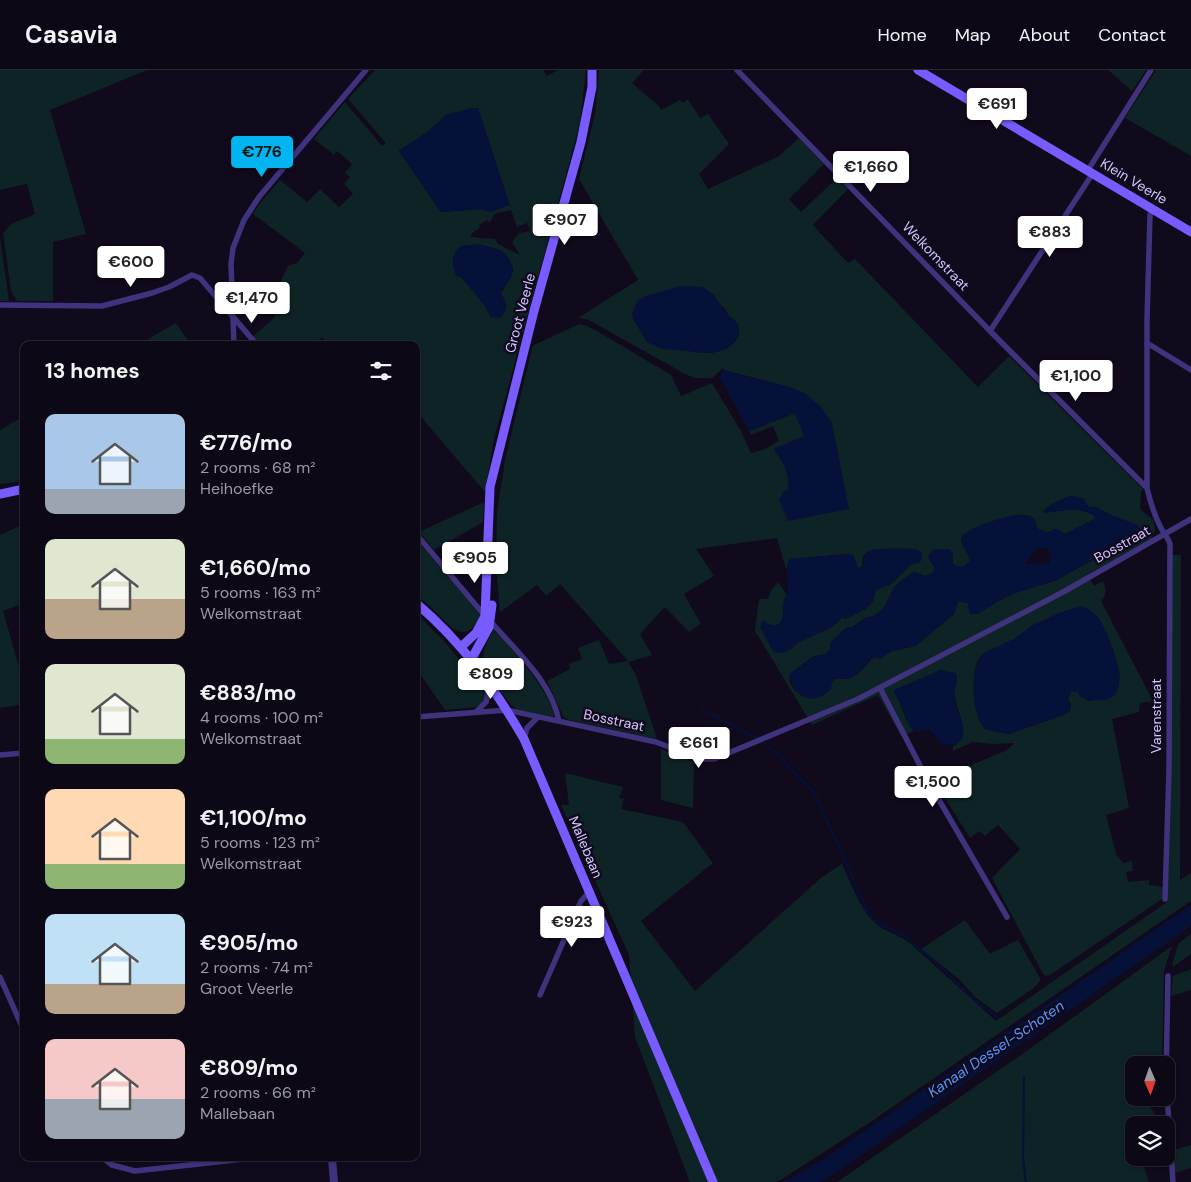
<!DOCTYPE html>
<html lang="en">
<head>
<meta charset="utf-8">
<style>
	:root { --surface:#0c0815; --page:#1a1622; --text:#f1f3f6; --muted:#9a9aa0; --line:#2c2934; --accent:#00b5f0 }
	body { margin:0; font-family:"DM Sans",sans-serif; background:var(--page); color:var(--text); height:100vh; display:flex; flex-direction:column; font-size:19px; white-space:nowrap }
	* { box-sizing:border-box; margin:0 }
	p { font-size:16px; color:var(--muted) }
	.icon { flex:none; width:28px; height:28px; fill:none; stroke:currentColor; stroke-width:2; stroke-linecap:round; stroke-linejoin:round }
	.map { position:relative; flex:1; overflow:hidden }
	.panel { position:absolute; left:20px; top:271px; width:400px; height:820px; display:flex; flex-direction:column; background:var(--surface); border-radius:10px; box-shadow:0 1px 4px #0004,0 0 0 1px var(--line) }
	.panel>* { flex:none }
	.needle { width:32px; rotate:178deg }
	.buttons { position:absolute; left:1125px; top:986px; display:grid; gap:10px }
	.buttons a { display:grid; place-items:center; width:50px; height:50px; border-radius:10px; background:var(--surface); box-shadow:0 1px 4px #0004,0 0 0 1px var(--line); font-size:25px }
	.price { position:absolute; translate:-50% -42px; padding:0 11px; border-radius:5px; background:#fff; color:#222; font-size:16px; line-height:32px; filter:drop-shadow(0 1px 2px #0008) }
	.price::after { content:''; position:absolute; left:50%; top:30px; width:15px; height:11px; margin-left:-8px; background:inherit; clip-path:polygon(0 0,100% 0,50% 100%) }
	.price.current { background:var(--accent); color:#111 }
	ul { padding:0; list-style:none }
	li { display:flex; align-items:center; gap:15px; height:125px; padding:0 25px }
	li span { display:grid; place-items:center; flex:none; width:140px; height:100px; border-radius:10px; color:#555 }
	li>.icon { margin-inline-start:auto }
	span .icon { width:60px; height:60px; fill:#fffc; stroke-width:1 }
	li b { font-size:21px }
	h2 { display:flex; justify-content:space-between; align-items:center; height:60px; padding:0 25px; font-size:21px }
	header { display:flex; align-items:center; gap:30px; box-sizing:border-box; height:70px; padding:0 25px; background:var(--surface); border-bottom:1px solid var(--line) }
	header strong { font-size:24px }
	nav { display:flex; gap:28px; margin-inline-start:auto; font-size:18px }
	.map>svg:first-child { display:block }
</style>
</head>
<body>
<header>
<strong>Casavia</strong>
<nav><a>Home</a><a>Map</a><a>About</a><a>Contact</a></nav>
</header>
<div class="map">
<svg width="1191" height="1112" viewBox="0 0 1191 1112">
	<rect width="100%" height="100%" fill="#100a1c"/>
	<path fill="#0d2326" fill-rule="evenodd" d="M0 0H147L50 40 86 164 53 172V231H17L11 221 3 163 11 154 35 144 27 114 0 120Z
		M375 0H543L547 6 558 0H586L580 53 494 369 485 422 416 341V275H328L322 267 313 275H259L252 267 275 247V238L272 229 288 196 297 193 305 183 253 144 260 133 280 110 307 132 320 119 339 137 353 124 344 114 350 107 345 103 352 94 337 81 334 85 314 69 345 32 382 76 386 73 348 29ZM473 38 502 138 490 142 482 139 441 142 399 81 429 61 446 45ZM511 140 517 157 527 153 530 161 519 163 512 172 520 185 498 174 495 169 471 167V164L480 158 479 155 487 150 490 153 494 144ZM478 174 498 179 507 186 512 195 513 201 511 207 501 223 506 234 489 243 486 237 462 208Z
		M599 0H618L619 1 620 0H642L643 1 632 13 659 36 661 40 680 30 683 33 688 29 700 48 708 44 729 74 699 104 708 119 779 86 799 68 824 94 789 129 801 142 837 108 848 119 813 155 848 193 855 189 978 317 1009 286 1143 419 1141 422 1140 439 1153 450 1155 460 1152 468 1088 504 1094 516 1103 511C1106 518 1107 526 1101 531L1153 631 1140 633 1139 642 1112 649 1129 738 1106 745 1116 784 1123 793 1132 791 1133 801 1126 802 1128 812 1149 810V815L1163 817 1162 829 1050 905 1046 906 1043 904 992 808 1020 779 998 755 985 766 979 761 970 768 934 711 1007 680 1014 673 993 674 973 672 953 681V676L957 674 963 656 954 625 957 607 941 600 895 620 906 649 914 661 901 666 878 625 812 655 755 561 759 529H768L770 522 778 512 787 525C785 529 783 533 783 536 782 539 784 542 783 545 782 558 771 558 763 551L791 579 797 573 829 558 836 554 842 547 846 549 867 538 873 531 875 520 891 514 910 495 920 492 916 479C905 479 870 476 864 485 862 488 862 493 862 497L858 498 853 485 847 484 790 489 786 499 777 468 696 479 714 506 684 524 701 554 689 562 665 537 640 564 652 585 628 592 636 605 657 669 566 649 563 646 547 611 570 599 569 594 582 589 578 578 599 570 609 594 628 591 560 514 546 526 537 515 500 542 496 494 497 442 505 390 532 278 534 275 579 254 587 256 597 261 671 305 681 326 712 313 741 361 751 383 765 379 779 371 773 356 751 365 749 361 795 343 805 366 774 379C784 394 790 402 788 421L849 439 806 324 789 317 723 300 724 297 712 308H695L685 304 589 250 578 248 638 210 579 109 595 44ZM723 236 728 245 739 255C739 258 739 264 738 267 728 287 697 284 679 279ZM1070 426H1073L1089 437H1096L1111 445 1139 456 1131 473 1085 494 1057 510 1018 522 1004 528 977 544 970 543 968 533 958 531 954 544 915 576 892 581 880 588C870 586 870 592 864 598 857 606 847 611 837 607 827 614 831 624 816 628 804 631 783 616 792 602 794 601 812 587 814 586 818 585 822 585 826 584L846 558 852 557 865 548 874 546 883 539 898 513 914 502 925 506 933 503 934 497 929 489 933 480 946 479 953 484V494L956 496 962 497 970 492C969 483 962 477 961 468 975 458 1012 440 1030 446 1035 448 1036 455 1038 459 1046 463 1049 463 1056 459L1065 464 1096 448C1087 437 1064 440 1051 442L1050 435ZM1072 539C1077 539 1086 538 1091 541 1102 546 1118 592 1120 605L1095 630 1089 631 1080 626 1078 622H1070L1068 630 1071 634 1070 641 1063 645 1009 664 991 661 979 650 974 624V605L977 591 983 584 1014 569 1035 554Z
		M1108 0H1146L1132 21Z
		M1156 0H1191V86L1125 48Z
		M0 167 9 231H0Z
		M176 253 191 275H138Z
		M24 346V411L0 414V360Z
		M484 432 483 452 434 480 419 462Z
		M24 454V533L3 541 24 614V634L0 638V465Z
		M416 469 478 542 480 546C466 577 450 556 435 541 429 535 422 530 416 525Z
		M1172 485H1181L1180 810 1191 803V831L872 1051 782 1109 775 1112H690L635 967 629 885 561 735H569L565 703 623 717 619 728 624 729 621 739 683 752 713 793 641 851 695 921 822 807 842 794C852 815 861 843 880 857 890 863 901 866 911 874L996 951 1167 832 1170 745Z
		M416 543 444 571 483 619 485 625 482 634 476 637 445 640 416 598Z
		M493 560C507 571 557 631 554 647L518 640C509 635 483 600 483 589 483 579 489 569 493 560Z
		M661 679 694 692 693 738 661 730Z
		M965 850 990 884 1018 870 1040 908V911L1034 918 997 943 975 927 959 909 921 879Z
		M1191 864V884L1173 897 1172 895 1178 874Z
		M1172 876 1164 900 1162 995H1134V1028H1155L1148 1034 1159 1050 1150 1055H1134V1088H1141L1149 1112H837L1021 985Z
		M1191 899V920L1171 926 1173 906Z
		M1191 1075V1098L1175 1103 1174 1080Z"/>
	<path fill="#061139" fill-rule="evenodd" d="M473 38H478L510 135 490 142 482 139 441 142 399 81 429 61 446 45Z
		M478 174 503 181 512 195 513 201 511 207 501 223 507 237 504 244 500 248 490 247 486 237 465 211 462 208 456 206C452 192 450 188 460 176Z
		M680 216 703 217 714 225 728 245 739 255 738 267 726 279 712 283 662 279 647 272 633 249 632 243 637 231 646 226Z
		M723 300 789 317 806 324 820 336 832 353 849 439 788 451 779 430 783 422 788 420C790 402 784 394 774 379L804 366 795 343 749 361 719 306Z
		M1070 426 1083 428 1089 437H1096L1111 445 1139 456 1140 461 1139 467 1131 473 1085 494 1057 510 1018 522 1004 528 977 544H970L968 533 958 531 954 544 915 576 892 581 880 589 874 587 869 590 864 598 849 609H834L832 612 831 619C813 637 795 628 789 605L813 587 826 584 830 580V573L844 559 852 557 865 548 874 546 883 539 894 517 914 502 925 506 933 503 934 497 928 486 933 480 950 479 953 484V494C958 499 966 496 970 492 969 483 962 477 961 468 967 457 1017 441 1030 446 1035 448 1036 455 1038 459L1044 462H1050L1053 459H1057L1065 464 1096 448C1086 434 1058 442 1044 443L1043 441 1050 435ZM1036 478H1047L1050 485V493L1025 494Z
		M874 479H916L922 482V489L920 492 910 495 891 514 876 520 873 531 867 538 846 549 842 547 832 557 797 573 791 579 782 583H776L771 578 760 557 763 550C771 558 780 558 783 546 784 542 782 538 783 534 784 528 788 523 788 516 789 506 784 498 790 489L847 484 853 485 858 498 862 497C864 487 864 483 874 479Z
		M1081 536C1087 538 1092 541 1097 546 1107 560 1135 621 1108 629 1105 631 1100 630 1097 630 1087 631 1083 630 1078 622H1071L1068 630 1071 637 1070 641 1063 645 1009 664 985 659C971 645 969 600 983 584L1014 569 1035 554 1061 542Z
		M941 600 956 603C959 611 954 618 954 626 955 637 961 646 963 656 967 671 955 678 942 674L929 659 919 662 914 661 910 657 900 633 894 623 895 620 901 617Z
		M1191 835V856L835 1103 820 1112H784L824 1089Z"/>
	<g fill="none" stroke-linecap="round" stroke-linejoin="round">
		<path stroke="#061139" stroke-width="2" d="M701 639 759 669
			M763 672 774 681 815 724 868 842 877 853 905 866 941 897 972 928 997 947
			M1024 1007 1023 1089 1026 1112"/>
		<path stroke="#40337d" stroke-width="5.5" d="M737 0 990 261 1147 418
			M1088 100 1151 0
			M1153 140 1150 145 1147 250V418C1150 431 1154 444 1160 456 1163 463 1168 467 1170 474L1169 699 1165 829
			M0 235 102 236 152 223 169 217 192 205 200 208 257 275
			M990 261 1093 103
			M1147 273 1191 300
			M234 275 231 194 233 178 244 150 259 127 366 0
			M416 464 485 546
			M491 552C517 582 551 611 559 651
			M880 618 928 711 1007 847
			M476 642 486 632 490 616
			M416 647 507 640 656 672 700 689H714L858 629 1065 521 1191 449
			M524 669 527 658 538 647
			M0 685 24 683
			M1168 906 1166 1010 1173 1112
			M0 907 24 961
			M540 925 581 831 590 821
			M103 1088 112 1095 135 1101 253 1088"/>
		<path stroke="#40337d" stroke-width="8" d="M332 1088 334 1112"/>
		<path stroke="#785cff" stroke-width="9" d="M918 0 1191 162
			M0 424 24 419
			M416 533C463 573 493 616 524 669L713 1112
			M461 577 476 563 485 546 490 417 534 241 581 72 592 17V0
			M472 588 489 557 492 535"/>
	</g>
	<g text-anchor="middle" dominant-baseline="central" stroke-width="5" stroke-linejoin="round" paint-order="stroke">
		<g font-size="14" fill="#d4c5ff" stroke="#100a1c">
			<text transform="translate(1134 111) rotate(31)">Klein Veerle</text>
			<text transform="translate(936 186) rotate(46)">Welkomstraat</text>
			<text transform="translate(520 243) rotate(-75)">Groot Veerle</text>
			<text transform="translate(1122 474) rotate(-29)">Bosstraat</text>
			<text transform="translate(1156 646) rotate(-90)">Varenstraat</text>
			<text transform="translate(614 650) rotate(12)">Bosstraat</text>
			<text transform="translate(586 777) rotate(67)">Mallebaan</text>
		</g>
		<g font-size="15" font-style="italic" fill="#5397ff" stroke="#100a1c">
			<text transform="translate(996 979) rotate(-34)">Kanaal Dessel-Schoten</text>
		</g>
	</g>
</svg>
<div class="buttons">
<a><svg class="needle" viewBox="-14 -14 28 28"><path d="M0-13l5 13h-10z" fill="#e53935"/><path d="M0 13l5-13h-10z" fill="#9a9aa0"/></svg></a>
<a><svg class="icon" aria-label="layers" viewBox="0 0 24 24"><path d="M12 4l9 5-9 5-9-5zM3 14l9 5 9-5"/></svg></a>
</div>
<b class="price" style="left:997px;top:60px">€691</b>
<b class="price current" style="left:262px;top:108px">€776</b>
<b class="price" style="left:871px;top:123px">€1,660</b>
<b class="price" style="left:565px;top:176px">€907</b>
<b class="price" style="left:1050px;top:188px">€883</b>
<b class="price" style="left:131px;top:218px">€600</b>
<b class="price" style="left:252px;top:254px">€1,470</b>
<b class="price" style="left:1076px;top:332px">€1,100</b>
<b class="price" style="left:475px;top:514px">€905</b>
<b class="price" style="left:491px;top:630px">€809</b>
<b class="price" style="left:699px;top:699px">€661</b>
<b class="price" style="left:933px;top:738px">€1,500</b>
<b class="price" style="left:572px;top:878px">€923</b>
<section class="panel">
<h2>13 homes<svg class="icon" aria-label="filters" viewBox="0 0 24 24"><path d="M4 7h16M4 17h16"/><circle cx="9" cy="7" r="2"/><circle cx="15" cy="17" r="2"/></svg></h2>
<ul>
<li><span style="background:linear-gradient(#a9c7e8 75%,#9aa5b1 0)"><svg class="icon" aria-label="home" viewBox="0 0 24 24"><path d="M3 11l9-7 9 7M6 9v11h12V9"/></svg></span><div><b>€776/mo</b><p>2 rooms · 68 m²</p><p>Heihoefke</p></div></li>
<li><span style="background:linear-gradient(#dfe7d0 60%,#b9a48a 0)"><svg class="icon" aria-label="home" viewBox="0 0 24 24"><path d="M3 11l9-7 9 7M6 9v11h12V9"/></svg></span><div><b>€1,660/mo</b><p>5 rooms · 163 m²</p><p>Welkomstraat</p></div></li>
<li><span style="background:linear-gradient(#dfe7d0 75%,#8fb573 0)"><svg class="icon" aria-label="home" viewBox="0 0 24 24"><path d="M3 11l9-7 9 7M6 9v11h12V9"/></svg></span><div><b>€883/mo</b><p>4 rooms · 100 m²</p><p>Welkomstraat</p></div></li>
<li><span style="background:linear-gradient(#ffd9b3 75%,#8fb573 0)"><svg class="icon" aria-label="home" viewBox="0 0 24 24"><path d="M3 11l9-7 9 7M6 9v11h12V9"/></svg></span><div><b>€1,100/mo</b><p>5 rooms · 123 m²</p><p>Welkomstraat</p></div></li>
<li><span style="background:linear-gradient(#bfe0f5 70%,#b9a48a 0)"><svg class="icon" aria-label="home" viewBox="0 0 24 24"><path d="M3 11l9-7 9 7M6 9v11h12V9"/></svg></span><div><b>€905/mo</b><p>2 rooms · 74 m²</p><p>Groot Veerle</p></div></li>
<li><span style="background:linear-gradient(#f6c9c9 60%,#9aa5b1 0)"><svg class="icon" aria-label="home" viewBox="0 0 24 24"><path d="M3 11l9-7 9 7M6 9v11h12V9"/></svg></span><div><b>€809/mo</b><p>2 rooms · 66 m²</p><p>Mallebaan</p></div></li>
</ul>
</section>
</div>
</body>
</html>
